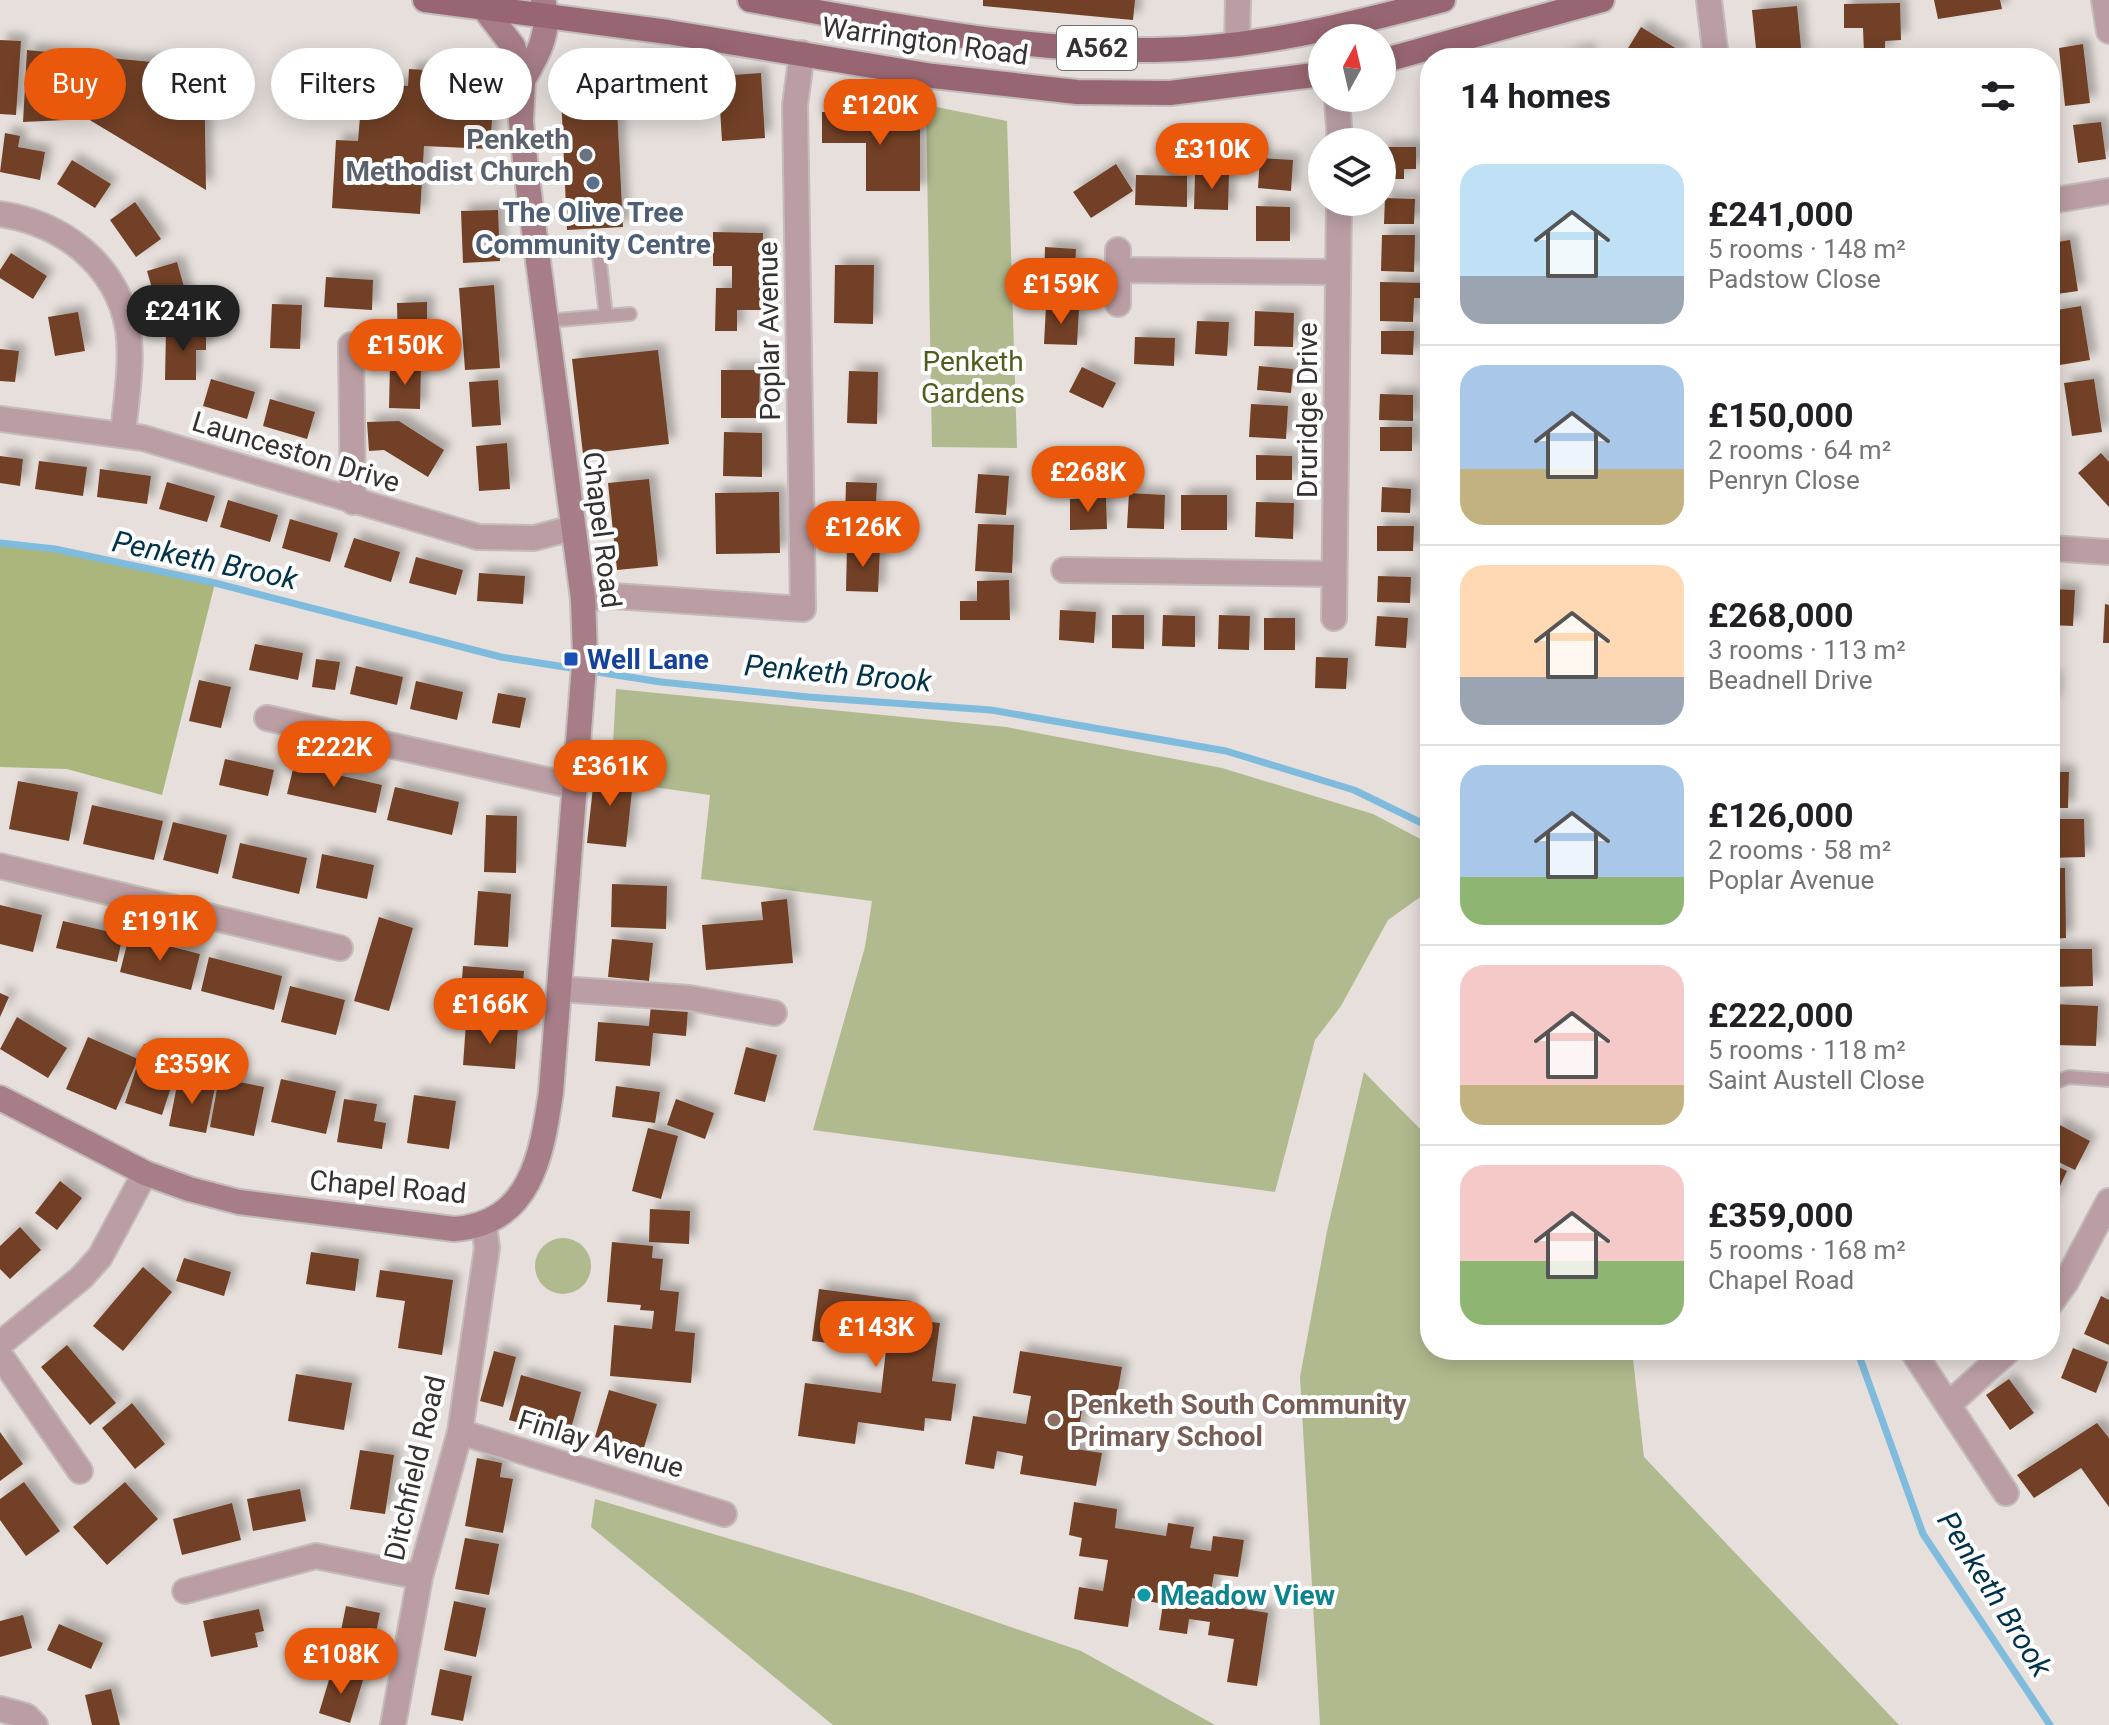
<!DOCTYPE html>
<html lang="en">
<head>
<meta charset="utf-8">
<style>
	:root { --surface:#fff; --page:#f6f6f6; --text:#202124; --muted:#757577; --line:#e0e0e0; --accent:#ea580c }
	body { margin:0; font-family:Roboto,sans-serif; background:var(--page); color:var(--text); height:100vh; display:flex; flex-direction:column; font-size:30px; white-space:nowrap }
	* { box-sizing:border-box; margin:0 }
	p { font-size:26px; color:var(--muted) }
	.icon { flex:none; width:44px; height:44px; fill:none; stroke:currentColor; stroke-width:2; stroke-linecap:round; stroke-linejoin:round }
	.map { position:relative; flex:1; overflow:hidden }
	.drawer { position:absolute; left:1420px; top:48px; width:640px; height:1312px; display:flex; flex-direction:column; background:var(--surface); border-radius:32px; box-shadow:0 4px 20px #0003 }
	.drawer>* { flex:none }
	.banner { position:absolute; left:24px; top:48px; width:760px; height:72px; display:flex; gap:16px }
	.needle { width:52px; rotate:8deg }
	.tools { position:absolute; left:1308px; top:24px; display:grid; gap:16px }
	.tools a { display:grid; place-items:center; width:88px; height:88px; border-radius:50%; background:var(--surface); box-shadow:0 4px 20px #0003; font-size:40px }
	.price { position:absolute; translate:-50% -68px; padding:0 18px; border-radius:28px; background:var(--accent); color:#fff; font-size:26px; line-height:52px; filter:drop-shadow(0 2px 4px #0008) }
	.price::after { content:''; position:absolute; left:50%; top:48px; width:24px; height:18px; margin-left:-12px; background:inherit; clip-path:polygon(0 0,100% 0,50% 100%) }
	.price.selected { background:#222; color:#fff }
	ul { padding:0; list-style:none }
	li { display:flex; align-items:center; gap:24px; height:200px; padding:0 40px }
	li+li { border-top:2px solid var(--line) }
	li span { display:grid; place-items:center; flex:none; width:224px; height:160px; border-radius:24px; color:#555 }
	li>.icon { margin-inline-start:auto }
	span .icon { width:96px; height:96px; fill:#fffc; stroke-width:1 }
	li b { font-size:34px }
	h2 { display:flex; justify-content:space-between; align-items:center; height:96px; padding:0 40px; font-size:34px }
	.pill { padding:0 28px; border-radius:36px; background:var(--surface); box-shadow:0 4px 20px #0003; font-size:28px; line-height:72px }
	.pill.selected { background:var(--accent); color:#fff }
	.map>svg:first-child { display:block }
</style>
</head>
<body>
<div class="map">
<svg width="2109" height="1725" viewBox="0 0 2109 1725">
	<defs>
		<filter id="shadow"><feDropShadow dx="7" dy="-7" stdDeviation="4" flood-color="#0004"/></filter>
	</defs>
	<rect width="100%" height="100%" fill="#e6dfdb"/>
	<path fill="#b1ba8e" d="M926 105 1007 121 1017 448 932 447Z
		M616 689 1006 727 1222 768 1373 814 1430 844V890L1388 920 1341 1006 1315 1040 1275 1192 813 1130 865 947 872 901 701 879 710 795 611 781Z
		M1364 1072 1430 1139V1350H1632L1644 1457 1899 1725H1320L1300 1377 1327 1231Z
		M535 1266a28 28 0 1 1 56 0a28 28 0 1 1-56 0Z
		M595 1499 912 1593 1081 1651 1215 1725H833L591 1527Z"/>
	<path fill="#aab67c" d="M0 543 55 549 215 583 162 795 67 769 0 767Z"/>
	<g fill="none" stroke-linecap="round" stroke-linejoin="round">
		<path stroke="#7fbbdd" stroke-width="7" d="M0 543 55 549 215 583 501 657 661 682 808 697 991 710 1226 751 1354 790 1430 827
			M1857 1350 1923 1534 2050 1725"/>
	</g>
	<path fill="#714125" filter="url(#shadow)" d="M983 0H1135L1133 20 983 6Z
		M1934 0H2000L2002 9 1938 19Z
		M1900 3 1901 40 1885 41V52L1864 53 1863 28H1844V4Z
		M1797 6 1802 58H1757L1752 10Z
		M1641 27 1682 52 1679 58H1622Z
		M0 40 21 41 16 115 0 114Z
		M2083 44 2090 103 2065 106 2059 48Z
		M27 50 204 67 206 190 88 119 23 122Z
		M1587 50 1589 58H1560L1559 57Z
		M688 58 689 112 635 113 633 59Z
		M409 69 495 74 490 149 424 146 420 214 332 208 336 140 358 141 360 117 336 115V81L408 86Z
		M615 69 623 227 567 230 560 71Z
		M761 73 765 138 722 141 718 76Z
		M822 112H898V122H920V191H866V143H822Z
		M2101 122 2106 159 2078 163 2073 125Z
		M5 133 20 136 18 147 45 152 40 180 0 172Z
		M1382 147H1416V169H1404V179H1382Z
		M1260 158 1293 160 1291 191 1258 188Z
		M72 160 111 184 95 208 57 184Z
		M1116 164 1133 191 1091 218 1073 192Z
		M1195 172 1229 173 1228 210 1194 209Z
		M1136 175 1187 176V207L1135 205Z
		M1385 198 1415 199 1414 224H1384Z
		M135 202 161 239 136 257 110 220Z
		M1256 206 1290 207V241H1256Z
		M498 210 500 261 463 263 461 211Z
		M713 232 763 233 762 288H767V310H737V331H715L716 288H732V266H713Z
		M1382 235H1415L1414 272 1381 271Z
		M2070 240 2078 291 2050 295V243Z
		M1045 247 1076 249 1074 290 1044 288Z
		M11 253 47 276 33 299 0 278V270Z
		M177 262 189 304 159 313 147 271Z
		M835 265H874L873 324 834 323Z
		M326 277 373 280 372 310 324 307Z
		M1380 282 1429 283V298H1414L1413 322 1380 321Z
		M494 285 500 368 465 370 459 288Z
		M427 302V346H398L397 303Z
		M272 304 302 305 300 349 270 348Z
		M1046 306 1079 308 1077 345 1044 344Z
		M2081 306 2090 360 2060 365 2051 311Z
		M1255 311 1294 313 1293 347 1254 346Z
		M78 312 85 351 55 356 48 317Z
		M1197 321 1229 322 1227 356 1195 354Z
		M166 330H206V350H196V380H165Z
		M1381 331H1414L1413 355 1381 354Z
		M1135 337 1175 338 1174 366 1134 364Z
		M0 349 19 351 15 382 0 381Z
		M658 350 669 444 583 454 572 359Z
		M390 365H421L420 409 389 408Z
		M1259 366 1293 369 1291 393 1257 390Z
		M1082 367 1116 383 1103 408 1069 392Z
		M721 370H760L759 418H721Z
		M849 371 878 372 877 424 847 423Z
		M211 379 255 392 247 419 203 406Z
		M2094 379 2102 432 2072 436 2064 383Z
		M498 380 501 425 472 427 469 382Z
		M1380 394 1413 395V421L1379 420Z
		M270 399 315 412 307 439 263 426Z
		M1251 404 1288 406 1286 439 1249 437Z
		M399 421 444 450 428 477 384 450 369 451 367 422Z
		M1380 427H1412V451H1380Z
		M724 432 762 433V477L723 476Z
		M507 443 510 489 479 491 476 446Z
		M2101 453 2109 462V507L2078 473Z
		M1256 455 1292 456V480H1256Z
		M0 456 23 459 20 486 0 483Z
		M39 461 87 467 83 496 35 489Z
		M100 469 151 476 147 504 97 497Z
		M978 474 1009 476 1006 515 975 513Z
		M649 479 658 566 617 570 608 483Z
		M167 482 215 496 207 522 159 509Z
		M846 482 877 483 875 525 845 523Z
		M1382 487 1411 489 1410 513 1381 512Z
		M779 492 780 553 716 554 715 493Z
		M1129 493 1165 495 1164 529 1127 528Z
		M1181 495H1227V530H1181Z
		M1106 498 1107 529 1070 530V499Z
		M228 500 278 515 270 542 220 527Z
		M1256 502 1294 503 1293 539 1255 537Z
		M290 519 338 533 330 562 282 548Z
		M978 524 1014 525 1012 573 975 571Z
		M1377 526H1414L1413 551H1377Z
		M354 538 400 552 391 582 344 567Z
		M847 546 880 547 878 592 846 591Z
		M416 557 463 570 456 595 409 583Z
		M479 573 525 576 523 604 477 601Z
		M1378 576 1411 577 1410 603 1377 602Z
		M1009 580 1010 620H960V601H977V581Z
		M2050 589 2075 590 2073 626 2050 625Z
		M2105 604 2109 605V643H2103Z
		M1060 610 1096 612 1094 643 1059 640Z
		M1112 615H1144V649L1112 648Z
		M1163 615 1195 616V647L1162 646Z
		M1219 615 1250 616 1249 650 1218 649Z
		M1377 616 1408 618 1406 648 1375 646Z
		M1264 618H1295V650H1264Z
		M255 644 303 653 298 680 249 670Z
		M1316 657 1348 658 1346 689 1315 688Z
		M316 659 340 662 335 690 312 687Z
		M356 666 403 677 397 705 350 694Z
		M2050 678H2055L2054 703H2050Z
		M199 680 231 687 221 728 189 721Z
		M416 681 463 692 457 720 410 709Z
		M498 693 526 698 520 728 492 723Z
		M225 759 274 770 268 796 219 785Z
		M294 765 382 785 376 813 287 794Z
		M595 768 634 772 626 847 587 843Z
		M2050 772H2069L2068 808H2050Z
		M18 781 78 792 69 841 9 829Z
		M395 787 459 802 452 835 387 820Z
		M92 805 163 821 154 860 83 844Z
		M486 815 517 816 516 873 484 872Z
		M2050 819H2084L2085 857 2050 858Z
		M173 822 227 835 218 874 163 860Z
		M240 843 307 858 299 894 232 878Z
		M322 854 374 865 367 899 316 888Z
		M2050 868H2065L2066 938 2050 939Z
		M612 884 667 886 666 929 611 927Z
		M478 891 511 894 508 947 474 945Z
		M787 899 793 963 706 970 702 925 763 920 761 902Z
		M0 905 42 915 33 952 0 944Z
		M379 917 413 928 389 1011 354 1001Z
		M63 921 123 935 117 962 56 948Z
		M129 936 200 954 191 990 120 972Z
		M612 939 653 943 649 981 608 977Z
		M2050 949H2092L2093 986 2050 987Z
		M209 957 282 976 274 1010 201 991Z
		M463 966 524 971 521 1011 460 1006Z
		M290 986 345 1000 336 1035 281 1022Z
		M0 993 9 997 0 1017Z
		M651 1004 688 1008 686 1036 653 1033 650 1066 595 1061 598 1022 649 1026Z
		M2054 1004 2098 1006 2096 1046 2053 1045Z
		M17 1017 67 1048 48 1078 0 1049Z
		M466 1023 518 1027 515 1069 463 1065Z
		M88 1037 138 1059 116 1110 66 1089Z
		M144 1044 181 1056 162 1115 125 1103Z
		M746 1047 777 1055 765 1102 734 1094Z
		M219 1078 264 1087 254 1136 210 1127Z
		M281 1079 336 1091 326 1134 271 1122Z
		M178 1080 215 1087 206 1133 169 1126Z
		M616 1086 660 1092 655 1123 612 1117Z
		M414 1095 456 1101 449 1149 407 1143Z
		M344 1099 377 1104 374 1121 386 1123 382 1149 337 1142Z
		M676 1099 714 1113 705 1139 667 1125Z
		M2058 1124 2090 1141 2075 1170 2050 1158V1139Z
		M648 1128 678 1136 661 1199 632 1191Z
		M2050 1163 2067 1171 2050 1207Z
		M60 1181 82 1198 57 1230 35 1213Z
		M650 1209 690 1211 689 1244 649 1242Z
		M20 1227 41 1250 10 1279 0 1269V1246Z
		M612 1242 653 1246 652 1258 663 1259 660 1290 679 1292 675 1331 695 1333 691 1383 610 1376 614 1325 652 1329 654 1311 640 1310 641 1305 607 1302Z
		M311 1252 359 1259 355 1291 306 1284Z
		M184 1258 231 1272 224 1296 176 1281Z
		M143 1267 172 1292 123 1351 93 1326Z
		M380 1270 453 1280 442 1355 398 1348 405 1301 376 1297Z
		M819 1289 911 1301 909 1319 940 1323 932 1381 956 1384 951 1421 925 1418 924 1431 858 1422 855 1444 798 1436 805 1383 881 1393 886 1350 812 1341Z
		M2101 1296 2109 1300V1345L2084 1334Z
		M67 1345 116 1403 90 1425 41 1367Z
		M2073 1348 2108 1362 2096 1393 2061 1378Z
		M494 1351 516 1357 503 1407 480 1401Z
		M1020 1351 1122 1367 1116 1401 1084 1396 1076 1449 1102 1453 1096 1486 1020 1474 1023 1456 997 1451 994 1469 965 1464 973 1416 1026 1424 1031 1396 1013 1393Z
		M296 1374 352 1383 344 1430 288 1421Z
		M521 1375 581 1392 569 1436 509 1420Z
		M2009 1379 2034 1413 2010 1430 1986 1395Z
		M609 1390 657 1404 643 1451 595 1437Z
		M132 1403 165 1444 135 1469 102 1428Z
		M2097 1423 2109 1438V1507L2081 1468 2034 1498 2017 1475Z
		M0 1432 23 1464 0 1481Z
		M360 1450 394 1455 385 1514 350 1509Z
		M477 1458 502 1463 500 1477 513 1479 503 1533 465 1526Z
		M24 1482 60 1531 26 1556 0 1520V1499Z
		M125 1482 158 1519 107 1565 73 1527Z
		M300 1489 306 1521 253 1531 247 1499Z
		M1074 1502 1117 1509 1115 1528 1166 1536 1168 1523 1194 1527 1190 1548 1211 1551 1213 1536 1244 1540 1238 1577 1214 1574 1209 1603 1268 1613 1257 1686 1227 1682 1234 1639 1208 1635 1210 1622 1189 1619 1187 1634 1159 1630 1163 1604 1132 1598 1128 1627 1074 1619 1079 1587 1103 1591 1108 1560 1079 1556 1082 1538 1069 1535Z
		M232 1503 241 1540 182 1555 173 1519Z
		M465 1538 499 1544 489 1595 455 1589Z
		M454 1601 486 1608 476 1657 444 1650Z
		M346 1606 380 1613 371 1657 337 1650Z
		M259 1609 264 1631 255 1633 258 1647 211 1657 203 1621Z
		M23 1615 32 1648 0 1657V1621Z
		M59 1624 103 1643 91 1669 47 1650Z
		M440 1669 472 1676 463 1721 431 1715Z
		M332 1670 363 1680 350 1723 319 1713Z
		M111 1689 120 1725H92L85 1695Z"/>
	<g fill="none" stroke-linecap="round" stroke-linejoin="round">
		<defs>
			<path id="lane" d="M599 254 606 316
				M545 321 630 314
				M2050 1084 2069 1077 2109 1080"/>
			<path id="street" d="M1709 0 1716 58
				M2104 0 2109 31
				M1237 43 1238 0
				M1337 98 1340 142
				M2050 201 2109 191
				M0 214C62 223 117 264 128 329 133 363 126 400 123 434
				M1118 270 1337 272
				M1118 304V250
				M351 345 353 502
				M0 419 143 438 478 537 534 538 573 528
				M2050 548 2109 552
				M1064 570 1334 574
				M583 599 614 596 803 609 795 105 802 53
				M1334 618 1339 202
				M267 718 574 786
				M0 866 340 948
				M560 989 689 998 774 1013
				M2050 1304 2066 1282 2109 1201
				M0 1344 81 1278 100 1257 145 1173
				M1912 1350 2006 1493
				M0 1355 80 1471
				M1948 1405 2009 1350
				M460 1432 724 1514
				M185 1591 316 1556 420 1577
				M0 1709 26 1716 35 1725
				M393 1725 420 1577 460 1432 487 1248 484 1224"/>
			<path id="secondary" d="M523 80C538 55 552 30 543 0
				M0 1098 145 1173 189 1189 239 1202 454 1229C531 1224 542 1154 551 1092L585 653 583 599 527 178 521 122 523 80 513 46 482 6"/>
			<path id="primary" d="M425 0 668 32 933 76 1077 92 1170 93 1322 74
				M750 0C883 23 1019 52 1155 50 1252 49 1350 25 1443 0
				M1382 61 1602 0"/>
		</defs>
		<use href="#lane" stroke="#c3bcb9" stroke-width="16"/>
		<use href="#street" stroke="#c3bcb9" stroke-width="28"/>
		<use href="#secondary" stroke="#c3bcb9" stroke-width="28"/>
		<use href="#primary" stroke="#c3bcb9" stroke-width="28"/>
		<use href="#lane" stroke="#bb9ea4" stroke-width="12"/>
		<use href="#street" stroke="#bb9ea4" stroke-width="24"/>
		<use href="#secondary" stroke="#a77d87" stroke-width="24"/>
		<use href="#primary" stroke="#986672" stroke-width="24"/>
	</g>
	<circle fill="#6b7280" stroke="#fff" stroke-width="3" cx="586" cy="155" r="8"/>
	<circle fill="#5c6f8a" stroke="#fff" stroke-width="3" cx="593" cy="183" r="8"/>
	<rect fill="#1a4fb4" stroke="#fff" stroke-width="3" x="563" y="651" width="16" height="16" rx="4"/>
	<circle fill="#8d6e63" stroke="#fff" stroke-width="3" cx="1054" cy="1420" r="8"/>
	<circle fill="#0f9aa8" stroke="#fff" stroke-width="3" cx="1144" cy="1595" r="8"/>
	<g text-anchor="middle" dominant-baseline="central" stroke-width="8" stroke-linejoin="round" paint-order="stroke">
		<rect fill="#fff" stroke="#72706f" stroke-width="2" x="1057" y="26" width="80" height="44" rx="6"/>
		<g font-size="26" font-weight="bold" fill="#353231">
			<text x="1097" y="48">A562</text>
		</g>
		<g font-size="28" fill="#353231" stroke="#fff">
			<text transform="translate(925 41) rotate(8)">Warrington Road</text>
			<text transform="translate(769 331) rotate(-91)">Poplar Avenue</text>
			<text transform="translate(1307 410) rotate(-90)">Druridge Drive</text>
			<text transform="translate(296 452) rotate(17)">Launceston Drive</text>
			<text transform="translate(602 530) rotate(83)">Chapel Road</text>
			<text transform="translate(388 1187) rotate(5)">Chapel Road</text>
			<text transform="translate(601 1444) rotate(17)">Finlay Avenue</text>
			<text transform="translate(415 1468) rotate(-77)">Ditchfield Road</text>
		</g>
		<g font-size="28" font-weight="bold" fill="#5b616d" stroke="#fff" text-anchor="end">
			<text x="570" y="139">Penketh<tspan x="570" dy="32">Methodist Church</tspan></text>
		</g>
		<g font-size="28" font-weight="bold" fill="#4e5e75" stroke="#fff">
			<text x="593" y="212">The Olive Tree<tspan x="593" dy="32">Community Centre</tspan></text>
		</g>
		<g font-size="28" fill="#525c1c" stroke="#fff">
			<text x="973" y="361">Penketh<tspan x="973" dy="32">Gardens</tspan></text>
		</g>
		<g font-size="28" font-weight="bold" fill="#164399" stroke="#fff" text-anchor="start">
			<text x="587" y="659">Well Lane</text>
		</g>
		<g font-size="28" font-weight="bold" fill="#785e54" stroke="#fff" text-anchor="start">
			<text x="1070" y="1404">Penketh South Community<tspan x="1070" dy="32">Primary School</tspan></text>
		</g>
		<g font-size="28" font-weight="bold" fill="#0d838f" stroke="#fff" text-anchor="start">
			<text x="1160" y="1595">Meadow View</text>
		</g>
		<g font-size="30" font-style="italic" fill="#00334a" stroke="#fff">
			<text transform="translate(205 560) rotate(12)">Penketh Brook</text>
			<text transform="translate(838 673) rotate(5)">Penketh Brook</text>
			<text transform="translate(1995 1594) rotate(58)">Penketh Brook</text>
		</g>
	</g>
</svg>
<div class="tools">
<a><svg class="needle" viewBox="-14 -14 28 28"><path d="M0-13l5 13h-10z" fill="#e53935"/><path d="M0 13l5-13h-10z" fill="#757577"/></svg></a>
<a><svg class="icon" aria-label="layers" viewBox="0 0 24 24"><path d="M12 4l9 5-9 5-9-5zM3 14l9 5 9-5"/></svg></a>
</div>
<b class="price" style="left:880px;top:147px">£120K</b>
<b class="price" style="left:1212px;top:191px">£310K</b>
<b class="price" style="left:1061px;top:326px">£159K</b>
<b class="price selected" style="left:183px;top:353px">£241K</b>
<b class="price" style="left:405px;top:387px">£150K</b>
<b class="price" style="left:1088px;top:514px">£268K</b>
<b class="price" style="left:863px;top:569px">£126K</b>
<b class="price" style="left:334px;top:789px">£222K</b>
<b class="price" style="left:610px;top:808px">£361K</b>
<b class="price" style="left:160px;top:963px">£191K</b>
<b class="price" style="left:490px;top:1046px">£166K</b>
<b class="price" style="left:192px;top:1106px">£359K</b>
<b class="price" style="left:876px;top:1369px">£143K</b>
<b class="price" style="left:341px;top:1696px">£108K</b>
<div class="banner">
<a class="pill selected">Buy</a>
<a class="pill">Rent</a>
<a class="pill">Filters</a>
<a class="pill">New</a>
<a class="pill">Apartment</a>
</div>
<section class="drawer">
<h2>14 homes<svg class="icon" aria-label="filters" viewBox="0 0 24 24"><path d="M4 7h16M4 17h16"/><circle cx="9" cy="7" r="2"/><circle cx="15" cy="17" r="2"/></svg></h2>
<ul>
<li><span style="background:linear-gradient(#bfe0f5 70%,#9aa5b1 0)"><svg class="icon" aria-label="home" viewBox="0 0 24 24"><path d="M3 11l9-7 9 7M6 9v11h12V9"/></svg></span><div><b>£241,000</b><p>5 rooms · 148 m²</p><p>Padstow Close</p></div></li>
<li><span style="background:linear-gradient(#a9c7e8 65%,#c2b280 0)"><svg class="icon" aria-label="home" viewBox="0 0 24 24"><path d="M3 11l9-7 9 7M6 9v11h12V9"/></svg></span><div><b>£150,000</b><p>2 rooms · 64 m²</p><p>Penryn Close</p></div></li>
<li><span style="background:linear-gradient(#ffd9b3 70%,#9aa5b1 0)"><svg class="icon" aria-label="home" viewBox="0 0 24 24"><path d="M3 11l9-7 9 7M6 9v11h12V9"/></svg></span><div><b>£268,000</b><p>3 rooms · 113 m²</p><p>Beadnell Drive</p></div></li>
<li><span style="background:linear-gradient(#a9c7e8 70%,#8fb573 0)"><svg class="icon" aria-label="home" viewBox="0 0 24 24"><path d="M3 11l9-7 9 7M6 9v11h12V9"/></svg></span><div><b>£126,000</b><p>2 rooms · 58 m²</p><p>Poplar Avenue</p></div></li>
<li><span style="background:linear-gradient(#f6c9c9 75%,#c2b280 0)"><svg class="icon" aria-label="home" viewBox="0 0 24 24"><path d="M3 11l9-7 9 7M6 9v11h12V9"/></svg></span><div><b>£222,000</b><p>5 rooms · 118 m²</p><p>Saint Austell Close</p></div></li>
<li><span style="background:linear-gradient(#f6c9c9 60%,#8fb573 0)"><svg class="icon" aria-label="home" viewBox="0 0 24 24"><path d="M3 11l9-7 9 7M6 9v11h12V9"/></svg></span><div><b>£359,000</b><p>5 rooms · 168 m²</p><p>Chapel Road</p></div></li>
</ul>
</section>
</div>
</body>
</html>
